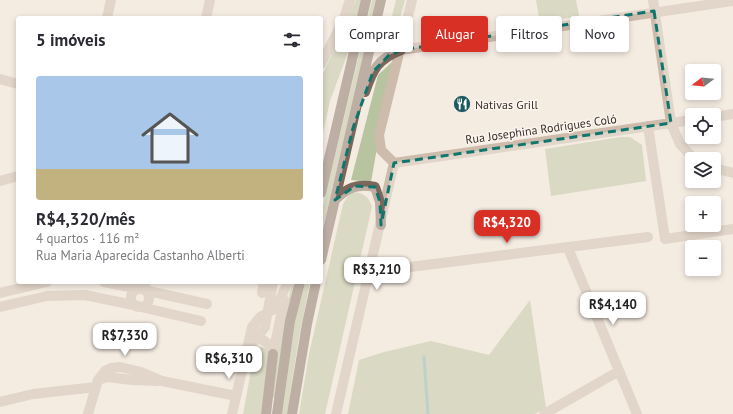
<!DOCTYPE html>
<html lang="pt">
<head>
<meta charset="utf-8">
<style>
	:root { --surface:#fff; --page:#f2f2f3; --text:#2b2b33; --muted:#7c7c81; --line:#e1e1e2; --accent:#d93025 }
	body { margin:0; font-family:"PT Sans",sans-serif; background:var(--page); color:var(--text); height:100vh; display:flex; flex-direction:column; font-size:15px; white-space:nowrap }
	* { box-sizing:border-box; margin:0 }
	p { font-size:13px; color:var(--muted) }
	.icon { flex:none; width:22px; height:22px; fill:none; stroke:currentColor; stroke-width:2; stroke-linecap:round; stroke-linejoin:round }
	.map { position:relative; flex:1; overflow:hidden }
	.sheet { position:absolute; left:16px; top:16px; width:307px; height:268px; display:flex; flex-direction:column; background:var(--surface); border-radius:4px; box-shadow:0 2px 6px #0003 }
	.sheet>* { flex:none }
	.hud { position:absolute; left:335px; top:16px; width:338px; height:36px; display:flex; gap:8px }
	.needle { width:26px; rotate:254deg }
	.tools { position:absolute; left:685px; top:64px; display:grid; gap:8px }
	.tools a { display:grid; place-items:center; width:36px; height:36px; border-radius:4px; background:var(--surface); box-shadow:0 2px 6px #0003; font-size:20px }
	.price { position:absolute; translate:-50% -34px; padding:0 9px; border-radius:8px; background:#fff; color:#222; font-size:13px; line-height:26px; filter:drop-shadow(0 1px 2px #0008) }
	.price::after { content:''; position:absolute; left:50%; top:24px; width:12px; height:9px; margin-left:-6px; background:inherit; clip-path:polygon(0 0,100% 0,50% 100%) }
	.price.active { background:var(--accent); color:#fff }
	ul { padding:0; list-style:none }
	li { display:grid; align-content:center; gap:8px; height:212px; padding:0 20px }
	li+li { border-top:1px solid var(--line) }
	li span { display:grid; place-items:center; height:124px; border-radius:4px; color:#555 }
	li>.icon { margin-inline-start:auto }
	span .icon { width:72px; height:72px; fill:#fffc; stroke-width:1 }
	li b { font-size:17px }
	h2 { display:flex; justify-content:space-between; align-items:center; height:48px; padding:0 20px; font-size:17px }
	.chip { padding:0 14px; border-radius:4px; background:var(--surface); box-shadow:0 2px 6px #0003; font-size:14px; line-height:36px }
	.chip.active { background:var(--accent); color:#fff }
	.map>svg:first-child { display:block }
</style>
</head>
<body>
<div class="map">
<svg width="733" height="414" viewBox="0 0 733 414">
	<rect width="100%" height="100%" fill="#f4ebe1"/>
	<path fill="#b8c4a0" d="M356 0H363L356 31 330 101 321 142 322 76Z
		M372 0H377L321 237V214Z
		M396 0H405L394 40 383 50 377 40 382 28 392 16Z
		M536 0H576L579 16 540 23Z
		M392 62 371 182 351 180 378 75Z
		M621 137H630L642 145 646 181 551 196 545 149Z
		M353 192C364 193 369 197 372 207L325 414H299L309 354 343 204 348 196Z
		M292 282H295L283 340 276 397 274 398 272 396 279 345Z
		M304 282H310L298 343 287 414H282L295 320Z
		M530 300 546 408 535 414H348L359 360 384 352 431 341 489 355Z
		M262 347 268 350 269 354 261 414H243L255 349Z"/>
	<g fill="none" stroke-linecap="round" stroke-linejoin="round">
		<path stroke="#7fb0b2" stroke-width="3" d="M424 357 428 414"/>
		<path stroke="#cdbbac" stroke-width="10" d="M653 0 671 123 680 144 694 159
			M107 18 111 0
			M206 18 210 0
			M401 50 733 1
			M321 64 343 21 350 0
			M0 79 18 84
			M714 117 733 114
			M648 126 665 239 733 229
			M394 163 692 120
			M394 163 381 150 379 135 412 0
			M714 168 733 173
			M0 181 18 176
			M568 248 637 414
			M370 272 648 237
			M104 282 139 289
			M146 282 144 290 207 304
			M131 298a9 9 0 1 1 18 0a9 9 0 1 1-18 0Z
			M0 293 47 282
			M262 293 264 282
			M0 307 47 296 85 295 138 306
			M141 307 201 321
			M252 336C263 339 270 342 273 354
			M248 349 265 327 273 282
			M273 354 284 300
			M98 380 107 377 132 380 157 381
			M0 402 33 394 96 387
			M88 414 98 380 105 371 111 368 120 367 141 372 162 381 236 396
			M232 414 252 327 260 317 276 308 287 284
			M336 414 394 163
			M544 414 619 371"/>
		<path stroke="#7d675c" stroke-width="10" d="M365 92C373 69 378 59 401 50
			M321 193 366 0
			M335 200C347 188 357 183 375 187L380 202 381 225
			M321 260 381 0
			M266 414 273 354
			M277 414 290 321 300 282
			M292 414 307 324 316 282"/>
	</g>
	<path d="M0 0H733V414H0ZM654 11 671 123 394 163 381 225 380 202 375 187 355 186 335 200 353 128 373 72 389 55 401 50Z" fill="#f4ebe1" fill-opacity=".55" fill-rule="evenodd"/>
	<path fill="none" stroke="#0f766e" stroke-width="3" stroke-dasharray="8 5" stroke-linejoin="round" d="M654 11 671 123 394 163 381 225 380 202 375 187 355 186 335 200 353 128 373 72 389 55 401 50Z"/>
	<defs>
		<symbol id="restaurant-disc" viewBox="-11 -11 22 22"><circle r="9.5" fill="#1f5a5e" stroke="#fbf5ee"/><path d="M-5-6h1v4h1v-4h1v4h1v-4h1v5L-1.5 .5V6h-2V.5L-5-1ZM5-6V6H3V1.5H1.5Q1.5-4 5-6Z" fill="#fff"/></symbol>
	</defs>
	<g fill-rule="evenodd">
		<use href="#restaurant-disc" x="452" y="94" width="20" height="20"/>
	</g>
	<g text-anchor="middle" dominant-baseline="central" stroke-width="3" stroke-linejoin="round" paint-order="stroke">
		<g font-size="12" fill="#3b302b" stroke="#fbf5ee" text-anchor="start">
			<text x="475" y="104">Nativas Grill</text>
		</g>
		<g font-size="12" fill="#3b302b" stroke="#fbf5ee">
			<text transform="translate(541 129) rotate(-8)">Rua Josephina Rodrigues Coló</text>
		</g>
	</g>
</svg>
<div class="tools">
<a><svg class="needle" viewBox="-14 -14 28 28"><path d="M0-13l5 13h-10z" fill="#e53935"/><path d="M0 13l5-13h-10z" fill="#7c7c81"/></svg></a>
<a><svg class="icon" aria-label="locate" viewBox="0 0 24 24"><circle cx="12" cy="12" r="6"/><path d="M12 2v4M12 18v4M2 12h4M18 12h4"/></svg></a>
<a><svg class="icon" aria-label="layers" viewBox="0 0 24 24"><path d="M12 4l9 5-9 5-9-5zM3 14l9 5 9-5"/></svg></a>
<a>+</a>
<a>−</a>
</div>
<b class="price active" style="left:507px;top:244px">R$4,320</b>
<b class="price" style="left:377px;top:291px">R$3,210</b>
<b class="price" style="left:613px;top:326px">R$4,140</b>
<b class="price" style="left:125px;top:357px">R$7,330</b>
<b class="price" style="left:229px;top:380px">R$6,310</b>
<div class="hud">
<a class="chip">Comprar</a>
<a class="chip active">Alugar</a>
<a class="chip">Filtros</a>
<a class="chip">Novo</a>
</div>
<section class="sheet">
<h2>5 imóveis<svg class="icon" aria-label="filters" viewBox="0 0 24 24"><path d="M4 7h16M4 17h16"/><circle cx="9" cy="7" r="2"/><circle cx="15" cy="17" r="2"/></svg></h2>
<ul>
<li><span style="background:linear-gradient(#a9c7e8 75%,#c2b280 0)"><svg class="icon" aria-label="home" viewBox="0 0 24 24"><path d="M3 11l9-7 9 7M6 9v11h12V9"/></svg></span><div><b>R$4,320/mês</b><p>4 quartos · 116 m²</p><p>Rua Maria Aparecida Castanho Alberti</p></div></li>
</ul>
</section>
</div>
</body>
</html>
